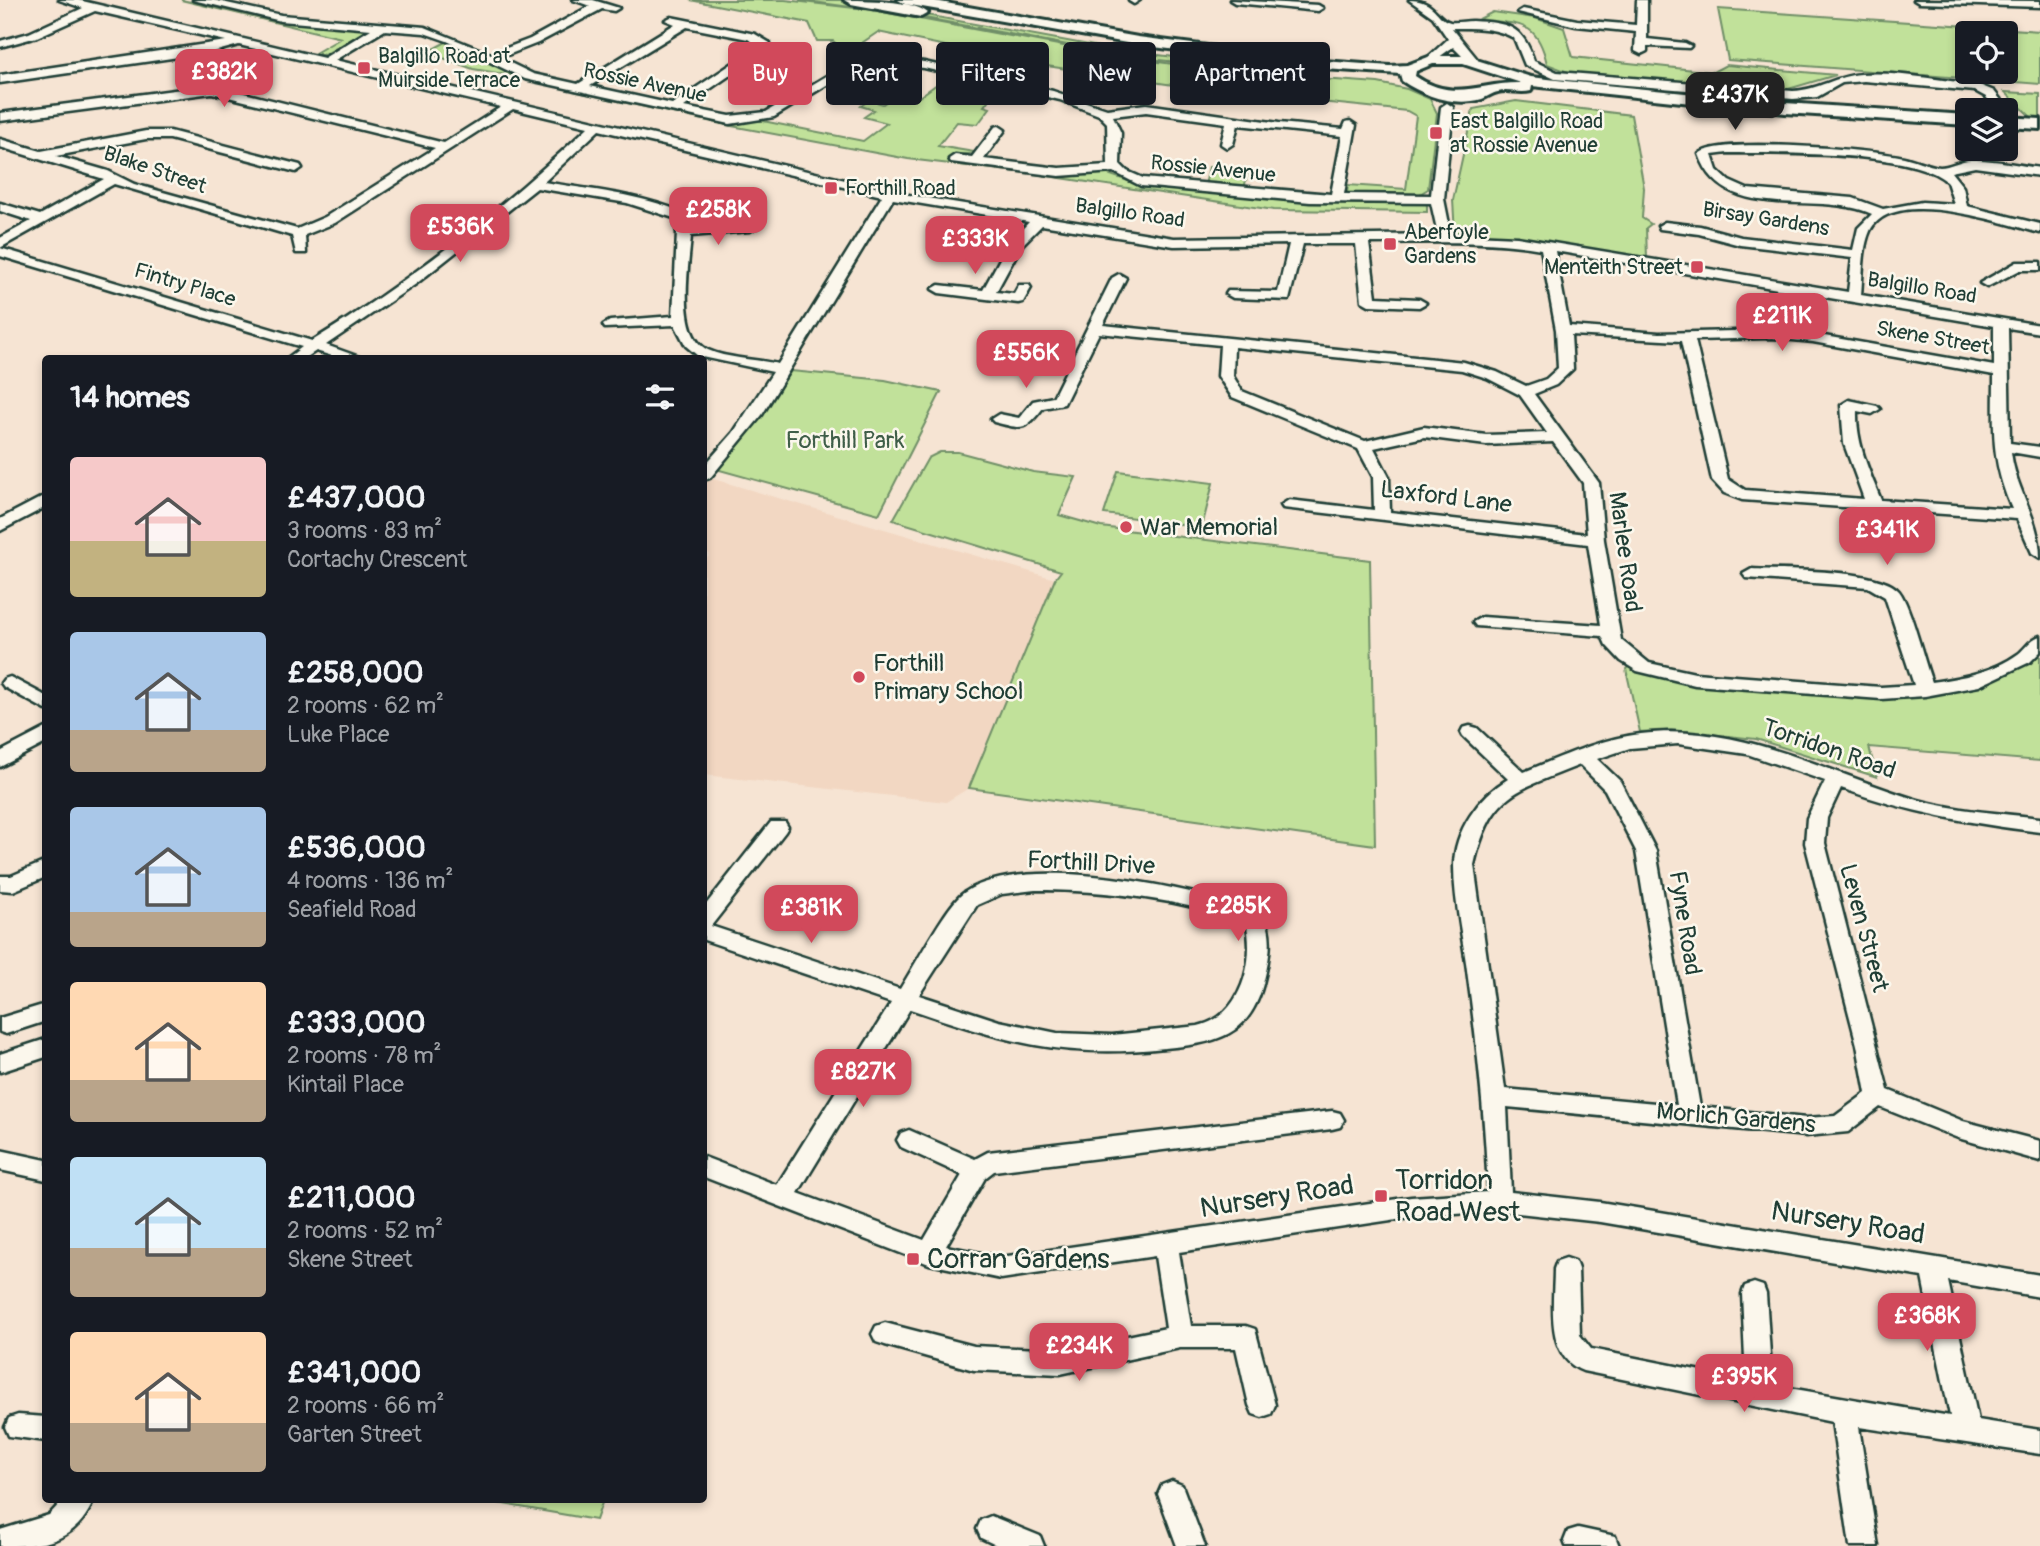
<!DOCTYPE html>
<html lang="en">
<head>
<meta charset="utf-8">
<style>
	:root { --surface:#171b24; --page:#242831; --text:#f1f3f6; --muted:#9ea1a6; --accent:#d1495b }
	body { margin:0; font-family:Pangolin,sans-serif; background:var(--page); color:var(--text); height:100vh; display:flex; flex-direction:column; font-size:26px; white-space:nowrap }
	* { box-sizing:border-box; margin:0 }
	p { font-size:23px; color:var(--muted) }
	.icon { flex:none; width:38px; height:38px; fill:none; stroke:currentColor; stroke-width:2; stroke-linecap:round; stroke-linejoin:round }
	.map { position:relative; flex:1; overflow:hidden }
	.drawer { position:absolute; left:42px; top:355px; width:665px; height:1148px; display:flex; flex-direction:column; background:var(--surface); border-radius:7px; box-shadow:0 4px 10px #0003 }
	.drawer>* { flex:none }
	.top-card { position:absolute; left:728px; top:42px; width:665px; height:63px; display:flex; gap:14px }
	.fabs { position:absolute; left:1955px; top:21px; display:grid; gap:14px }
	.fabs a { display:grid; place-items:center; width:63px; height:63px; border-radius:7px; background:var(--surface); box-shadow:0 4px 10px #0003; font-size:35px }
	.price { position:absolute; translate:-50% -60px; padding:0 16px; border-radius:14px; background:var(--accent); color:#fff; font-size:23px; line-height:46px; filter:drop-shadow(0 2px 4px #0008) }
	.price::after { content:''; position:absolute; left:50%; top:42px; width:21px; height:16px; margin-left:-10px; background:inherit; clip-path:polygon(0 0,100% 0,50% 100%) }
	.price.current { background:#222; color:#fff }
	ul { padding:0; list-style:none }
	li { display:flex; align-items:center; gap:21px; height:175px; padding:0 28px }
	li span { display:grid; place-items:center; flex:none; width:196px; height:140px; border-radius:7px; color:#555 }
	li>.icon { margin-inline-start:auto }
	span .icon { width:84px; height:84px; fill:#fffc; stroke-width:1 }
	li b { font-size:30px }
	h2 { display:flex; justify-content:space-between; align-items:center; height:84px; padding:0 28px; font-size:30px }
	.chip { padding:0 24px; border-radius:7px; background:var(--surface); box-shadow:0 4px 10px #0003; font-size:24px; line-height:63px }
	.chip.current { background:var(--accent); color:#fff }
	.map>svg:first-child { display:block }
</style>
</head>
<body>
<div class="map">
<svg width="2040" height="1546" viewBox="0 0 2040 1546">
	<rect width="100%" height="100%" fill="#f6e4d3"/>
	<filter id="ink" filterUnits="userSpaceOnUse"><feTurbulence type="fractalNoise" baseFrequency=".0143" numOctaves="2"/><feDisplacementMap in="SourceGraphic" scale="14" xChannelSelector="R" yChannelSelector="G"/><feConvolveMatrix kernelMatrix="1 2 1 2 8 2 1 2 1" color-interpolation-filters="sRGB"/></filter>
	<g filter="url(#ink)">
		<path fill="#f2d7c2" d="M710 478 1055 579 969 788 946 802 704 775V563L710 554 704 552V483Z"/>
		<path fill="#c1e19a" stroke="#708f67" stroke-width="2" fill-rule="evenodd" d="M181 0 266 17 369 29 324 55 315 53 341 38Z
			M690 0H785L872 10 1127 58 1252 74 1378 83 1407 89 1430 99 1437 113 1428 189 1418 195 1347 193 1348 185 1406 189 1416 116 1407 111 1213 91 1027 63 1011 78 947 69 970 51 878 32 847 53 833 41H817L809 23Z
			M799 0H845L1116 50 1326 75 1324 78 1131 57 909 15Z
			M1718 9 2040 31V84L1728 60ZM1967 33H2006V72H1967Z
			M1493 12 1535 18 1564 28 1573 57 1713 72 1726 65 1836 75 1785 90 1568 72 1547 64C1537 19 1519 25 1479 19Z
			M448 41 516 76 473 69 427 52Z
			M948 76 999 87 984 106 990 108 978 124 957 122 938 146 974 152 957 156 953 160 1105 173 1137 184 1422 202 1427 205V212L1274 210 1027 173 908 159 726 125 573 91 718 121H763L863 141 887 123 864 117 874 110 861 106 869 100 883 104 900 92 919 97Z
			M2005 92 2040 94V118L2031 117Z
			M1516 101 1631 115 1644 188 1642 218 1651 224 1646 228 1647 258 1507 236 1455 234 1453 200 1473 109Z
			M1209 167 1248 171 1244 189 1205 185Z
			M791 371 885 380 941 392 879 514 716 469 760 417Z
			M940 452H958L1033 472 1076 477 1059 515 1101 527 1370 560 1375 845 969 788 1055 579 1061 571 893 520 928 458Z
			M1118 471 1213 483 1202 527 1104 514Z
			M2040 651V761L1869 747 1877 777 1756 739 1671 730 1640 732 1626 669 1633 662 1663 672 1874 694 2000 675 2032 661Z
			M480 1500H603L596 1520Z"/>
		<g fill="none" stroke-linecap="round" stroke-linejoin="round">
			<defs>
				<path id="minor" d="M59 0H78L324 58 371 29 281 21 193 0H213L281 15 425 27 491 54 530 39 590 6 573 0H593L619 8 614 11 602 9 538 43 500 58 533 74 578 84 675 24 665 20 671 17 755 34 770 43 768 49 684 107 730 116 766 112 845 65 885 57 924 62 1053 91 1107 109 1146 104 1279 123 1343 129 1346 122 1350 121 1356 125 1344 194 1431 195 1441 107 1447 103 1453 107 1444 199 1451 234 1517 237 1848 292 1852 258 1740 245 1699 234 1660 229 1658 226 1665 222 1700 226 1741 237 1853 250 1858 228 1872 214C1817 189 1723 226 1699 154 1717 136 1868 150 1899 156 1912 158 1928 166 1940 167 1949 167 1961 160 1971 160 1994 159 2017 165 2040 168V176L1975 167 1951 172 1963 187 1967 206 2040 224V233C2005 224 1892 185 1870 231 1862 249 1863 275 1861 295L2040 325V333L2008 328 2010 443 2040 447V457L2011 452C2016 493 2040 517 2040 558L2032 553 2017 519 1742 500 1724 493 1712 480 1681 341 1571 335 1573 369 1556 385 1534 394 1599 483 1604 540 1621 640 1649 663 1695 673 1881 687 1914 685 1885 597 1868 587 1746 578 1743 574 1752 569C1784 571 1880 568 1899 591 1911 606 1924 662 1932 682 1961 678 1993 672 2018 654 2026 648 2030 639 2040 636V652L2030 662 1979 686 1925 696 1881 699 1695 685 1637 671 1621 661 1606 645 1602 636 1476 626 1473 622 1482 617 1601 625 1588 544 1283 508 1281 505 1289 500 1374 510 1373 477 1358 449 1232 397 1218 376 1220 345 1099 333 1064 404 1043 408C1024 432 1023 429 994 422L991 419 999 414 1019 418 1033 401 1053 397 1112 278 1119 274 1126 278 1103 325 1464 362 1497 372 1526 386 1546 379 1558 368 1556 330 1541 249C1484 239 1427 243 1369 243L1376 297 1419 299 1426 303 1419 307 1369 305 1362 301 1356 244H1303L1289 300 1233 298 1226 294 1228 291 1278 292 1289 244 1174 246 1042 225 1021 246 996 292 1014 294 1019 285H1029L1031 288 1023 302 1018 303 939 293 932 289 939 285 983 290 1008 244 1029 222 893 199 762 415 710 478 704 480V466L733 433 773 372 698 356 686 346 675 325 605 328 603 325 610 321 673 316 677 233 674 218 627 203 537 188 416 284 326 345 365 359H342L316 351 304 359H286L302 347 0 256V238L31 221 0 211V203L40 215 104 179 0 147V139L41 151 146 131H170L300 165 302 168 296 172 170 139H146L56 156 108 171 134 184 297 229 325 217 435 148 212 93 0 121V113L212 85 444 143 501 107 239 45 213 52 0 83V75L226 41 95 11 37 37 0 47V41L29 33 83 8ZM687 27 748 39 758 46 672 104 590 86ZM385 30 424 33 447 41 525 79 730 124 774 117 853 69 885 64 924 68 1060 100 1099 115 1107 123 1108 165 1059 168 984 159 1005 130 999 126 995 127 972 157 955 155 949 159 951 162 1059 176 1114 172 1141 186 1310 202 1431 203 1438 234 1174 238 909 195 335 60ZM513 109 588 127C504 207 412 280 312 341L0 248 114 184 292 236 296 253H306L305 235 335 223ZM1146 112 1226 123 1221 144 1227 148 1233 144 1238 125 1342 136 1331 194 1143 178 1127 171 1120 164 1121 133 1113 116ZM599 130 882 196 778 364C757 359 728 359 708 350 676 335 689 265 691 236L750 231 757 227 755 224 690 228 685 213C639 194 592 190 544 182ZM1728 153C1776 154 1914 150 1947 182L1954 204 1922 202 1883 209 1853 198 1747 189 1729 181 1717 170 1712 155ZM1555 251 1994 326V366L1813 334 1772 330 1659 333 1569 326ZM1772 338 1813 342 1994 375C1994 428 1990 459 2012 509L1881 500C1869 471 1856 443 1857 411L1872 414 1880 409 1877 406 1849 400 1841 405 1844 444 1864 499 1745 490 1728 479 1695 340ZM1234 347 1462 370 1487 378 1520 395 1547 433 1486 435 1424 427 1365 441 1242 391 1233 376ZM1424 437 1486 445 1553 442 1583 483 1587 534 1390 512 1389 477 1374 448Z
					M1140 0 1134 4 1129 1V0Z
					M1230 0 1318 5 1323 8 1318 11 1235 3Z
					M1409 0C1436 0 1435 18 1450 22 1456 23 1465 21 1472 21 1509 23 1522 25 1534 61L1557 72 1793 91C1819 90 1835 76 1861 74 1898 71 1940 81 1977 84L1994 91 2007 108 1997 110 1986 97 1975 91 1864 81 1842 83 1817 97 1793 99 1555 79 1525 65 1514 38C1495 27 1473 28 1452 28L1478 60V64H1470L1453 47 1431 63 1425 60 1448 39 1433 17Z
					M1637 0H1647V39L1685 43 1691 46 1689 48 1647 46V51L1641 54 1635 51 1636 32 1576 26 1518 12 1523 9 1577 20 1636 25Z
					M1914 0 2040 1V7L1919 3Z
					M2017 262H2040V270H2020L1987 287 1980 283Z
					M46 495V507L0 531V519Z
					M10 677 46 696V710L4 687 1 683 4 679Z
					M1470 726 1477 728 1524 772C1561 757 1602 738 1641 734 1740 722 1827 773 1918 800 1958 811 2000 813 2040 818V832C1969 823 1909 813 1841 788L1827 818 1825 843 1888 1090 1963 1121 2040 1141V1161L1958 1138 1880 1107 1848 1132 1806 1136 1507 1107 1511 1192 1600 1202 2040 1275V1297L1948 1281 1978 1420 2040 1430V1454L1859 1427 1878 1546H1850L1832 1422 1583 1371C1544 1356 1554 1302 1554 1269L1557 1261 1566 1258 1575 1261 1578 1269 1580 1335 1591 1349 1746 1380 1742 1294 1745 1286 1754 1283 1763 1286 1766 1294 1772 1385 1950 1416 1922 1277 1600 1222 1500 1211 1411 1217 1179 1252 1191 1326H1246L1255 1329 1275 1405 1271 1414 1262 1417 1253 1414 1249 1405 1236 1348H1180L1060 1374 974 1370 885 1345 876 1342 872 1334 876 1326 885 1323 974 1346 1060 1350 1166 1328 1155 1256 1001 1279 929 1264 704 1177V1157L777 1185 891 1003 704 940V907L771 822H785L788 827 785 832 711 926 900 989C914 968 947 903 965 892 1028 851 1195 889 1262 912 1275 934 1269 961 1263 984 1249 1038 1214 1043 1165 1048 1063 1059 1006 1042 910 1009L798 1193 924 1240 962 1175 901 1147 897 1140 901 1133 909 1130 975 1159 988 1152 1332 1111 1340 1113 1344 1120 1340 1127 1332 1129 994 1171 985 1178 946 1246 1001 1257 1411 1197 1488 1192C1485 1120 1478 1050 1468 978 1464 942 1454 903 1454 866 1454 831 1479 796 1508 779L1463 736 1461 732 1463 728ZM1678 744 1747 754 1825 781 1807 818 1805 843 1857 1045 1866 1093 1835 1116 1806 1118 1700 1107 1656 851 1620 781 1597 759 1630 748ZM1580 765 1605 790 1636 851 1677 1105 1505 1089 1474 865C1491 792 1516 791 1580 765ZM1035 890C1107 890 1178 899 1246 922 1256 961 1241 1017 1198 1026L1112 1035 1057 1033 999 1021 919 995 977 905 1002 894Z
					M46 728V743L0 767V752Z
					M46 861V877L13 891 0 890V876H11Z
					M46 1004V1021L6 1034 0 1032V1018Z
					M46 1039V1057L0 1072V1054Z
					M0 1150 46 1160V1180L0 1170Z
					M18 1415 46 1417V1441L9 1436 5 1427 9 1418Z
					M1172 1481 1182 1485 1205 1546H1177L1158 1494 1162 1485Z
					M63 1500H94C75 1544 42 1546 0 1546V1530L49 1515Z
					M991 1516 1040 1536 1044 1546H998L981 1538 977 1529 981 1520Z
					M1578 1528 1615 1536 1619 1546H1566L1564 1541 1568 1531Z"/>
				<path id="major" d="M844 0C864 0 913 0 928 13L921 17 851 4Z
					M898 0H929L1138 37 1324 61 1390 66 1407 65 1431 56H1464L1531 77 1565 81 1785 103 1967 115V125L1785 113 1532 86 1531 91C1520 94 1508 89 1498 92 1492 93 1487 97 1482 99 1454 107 1424 96 1402 81L1400 74 1324 69 1138 45 905 4ZM1433 64H1463L1521 83C1479 82 1455 103 1415 76L1416 71Z
					M2006 117 2040 119V129L2006 127Z"/>
			</defs>
			<use href="#minor" stroke="#1f3d34" stroke-width="5"/>
			<use href="#major" stroke="#1f3d34" stroke-width="6"/>
			<use href="#minor" fill="#fbf7ec" fill-rule="evenodd"/>
			<use href="#major" fill="#fbf7ec" fill-rule="evenodd"/>
		</g>
	</g>
	<g fill="#d1495b" stroke="#fbf7ec" stroke-width="2.5">
		<rect x="357" y="61" width="14" height="14" rx="3.5"/>
		<rect x="1429" y="126" width="14" height="14" rx="3.5"/>
		<rect x="824" y="181" width="14" height="14" rx="3.5"/>
		<rect x="1383" y="237" width="14" height="14" rx="3.5"/>
		<rect x="1690" y="260" width="14" height="14" rx="3.5"/>
		<circle cx="1126" cy="527" r="7"/>
		<circle cx="859" cy="677" r="7"/>
		<rect x="1374" y="1189" width="14" height="14" rx="3.5"/>
		<rect x="906" y="1252" width="14" height="14" rx="3.5"/>
	</g>
	<g text-anchor="middle" dominant-baseline="central" stroke-width="5" stroke-linejoin="round" paint-order="stroke">
		<g font-size="21" fill="#1f3d34" stroke="#fbf7ec" text-anchor="start">
			<text x="378" y="56">Balgillo Road at<tspan x="378" dy="24">Muirside Terrace</tspan></text>
			<text x="1450" y="121">East Balgillo Road<tspan x="1450" dy="24">at Rossie Avenue</tspan></text>
			<text x="845" y="188">Forthill Road</text>
			<text x="1404" y="232">Aberfoyle<tspan x="1404" dy="24">Gardens</tspan></text>
			<text x="1683" y="267" text-anchor="end">Menteith Street</text>
		</g>
		<g font-size="21" fill="#1f3d34" stroke="#fbf7ec">
			<text transform="translate(645 83) rotate(12)">Rossie Avenue</text>
			<text transform="translate(1213 169) rotate(6)">Rossie Avenue</text>
			<text transform="translate(155 170) rotate(19)">Blake Street</text>
			<text transform="translate(1130 213) rotate(8)">Balgillo Road</text>
			<text transform="translate(1766 219) rotate(9)">Birsay Gardens</text>
			<text transform="translate(185 285) rotate(17)">Fintry Place</text>
			<text transform="translate(1922 288) rotate(9)">Balgillo Road</text>
			<text transform="translate(1933 338) rotate(10)">Skene Street</text>
		</g>
		<g font-size="24" fill="#3f5e48" stroke="#fbf7ec">
			<text x="845" y="440">Forthill Park</text>
		</g>
		<g font-size="24" fill="#1f3d34" stroke="#fbf7ec">
			<text transform="translate(1446 497) rotate(7)">Laxford Lane</text>
			<text transform="translate(1625 552) rotate(82)">Marlee Road</text>
			<text transform="translate(1829 749) rotate(19)">Torridon Road</text>
			<text transform="translate(1091 863) rotate(3)">Forthill Drive</text>
			<text transform="translate(1685 923) rotate(81)">Fyne Road</text>
			<text transform="translate(1864 928) rotate(75)">Leven Street</text>
			<text transform="translate(1736 1118) rotate(5)">Morlich Gardens</text>
		</g>
		<g font-size="24" fill="#1f3d34" stroke="#fbf7ec" text-anchor="start">
			<text x="1140" y="527">War Memorial</text>
			<text x="873" y="663">Forthill<tspan x="873" dy="28">Primary School</tspan></text>
		</g>
		<g font-size="28" fill="#1f3d34" stroke="#fbf7ec" text-anchor="start">
			<text x="1395" y="1180">Torridon<tspan x="1395" dy="32">Road West</tspan></text>
			<text x="927" y="1259">Corran Gardens</text>
		</g>
		<g font-size="28" fill="#1f3d34" stroke="#fbf7ec">
			<text transform="translate(1277 1197) rotate(-9)">Nursery Road</text>
			<text transform="translate(1848 1223) rotate(9)">Nursery Road</text>
		</g>
	</g>
</svg>
<div class="fabs">
<a><svg class="icon" aria-label="locate" viewBox="0 0 24 24"><circle cx="12" cy="12" r="6"/><path d="M12 2v4M12 18v4M2 12h4M18 12h4"/></svg></a>
<a><svg class="icon" aria-label="layers" viewBox="0 0 24 24"><path d="M12 4l9 5-9 5-9-5zM3 14l9 5 9-5"/></svg></a>
</div>
<b class="price" style="left:224px;top:109px">£382K</b>
<b class="price current" style="left:1735px;top:132px">£437K</b>
<b class="price" style="left:718px;top:247px">£258K</b>
<b class="price" style="left:460px;top:264px">£536K</b>
<b class="price" style="left:975px;top:276px">£333K</b>
<b class="price" style="left:1782px;top:353px">£211K</b>
<b class="price" style="left:1026px;top:390px">£556K</b>
<b class="price" style="left:1887px;top:567px">£341K</b>
<b class="price" style="left:1238px;top:943px">£285K</b>
<b class="price" style="left:811px;top:945px">£381K</b>
<b class="price" style="left:863px;top:1109px">£827K</b>
<b class="price" style="left:1927px;top:1353px">£368K</b>
<b class="price" style="left:1079px;top:1383px">£234K</b>
<b class="price" style="left:1744px;top:1414px">£395K</b>
<div class="top-card">
<a class="chip current">Buy</a>
<a class="chip">Rent</a>
<a class="chip">Filters</a>
<a class="chip">New</a>
<a class="chip">Apartment</a>
</div>
<section class="drawer">
<h2>14 homes<svg class="icon" aria-label="filters" viewBox="0 0 24 24"><path d="M4 7h16M4 17h16"/><circle cx="9" cy="7" r="2"/><circle cx="15" cy="17" r="2"/></svg></h2>
<ul>
<li><span style="background:linear-gradient(#f6c9c9 60%,#c2b280 0)"><svg class="icon" aria-label="home" viewBox="0 0 24 24"><path d="M3 11l9-7 9 7M6 9v11h12V9"/></svg></span><div><b>£437,000</b><p>3 rooms · 83 m²</p><p>Cortachy Crescent</p></div></li>
<li><span style="background:linear-gradient(#a9c7e8 70%,#b9a48a 0)"><svg class="icon" aria-label="home" viewBox="0 0 24 24"><path d="M3 11l9-7 9 7M6 9v11h12V9"/></svg></span><div><b>£258,000</b><p>2 rooms · 62 m²</p><p>Luke Place</p></div></li>
<li><span style="background:linear-gradient(#a9c7e8 75%,#b9a48a 0)"><svg class="icon" aria-label="home" viewBox="0 0 24 24"><path d="M3 11l9-7 9 7M6 9v11h12V9"/></svg></span><div><b>£536,000</b><p>4 rooms · 136 m²</p><p>Seafield Road</p></div></li>
<li><span style="background:linear-gradient(#ffd9b3 70%,#b9a48a 0)"><svg class="icon" aria-label="home" viewBox="0 0 24 24"><path d="M3 11l9-7 9 7M6 9v11h12V9"/></svg></span><div><b>£333,000</b><p>2 rooms · 78 m²</p><p>Kintail Place</p></div></li>
<li><span style="background:linear-gradient(#bfe0f5 65%,#b9a48a 0)"><svg class="icon" aria-label="home" viewBox="0 0 24 24"><path d="M3 11l9-7 9 7M6 9v11h12V9"/></svg></span><div><b>£211,000</b><p>2 rooms · 52 m²</p><p>Skene Street</p></div></li>
<li><span style="background:linear-gradient(#ffd9b3 65%,#b9a48a 0)"><svg class="icon" aria-label="home" viewBox="0 0 24 24"><path d="M3 11l9-7 9 7M6 9v11h12V9"/></svg></span><div><b>£341,000</b><p>2 rooms · 66 m²</p><p>Garten Street</p></div></li>
</ul>
</section>
</div>
</body>
</html>
